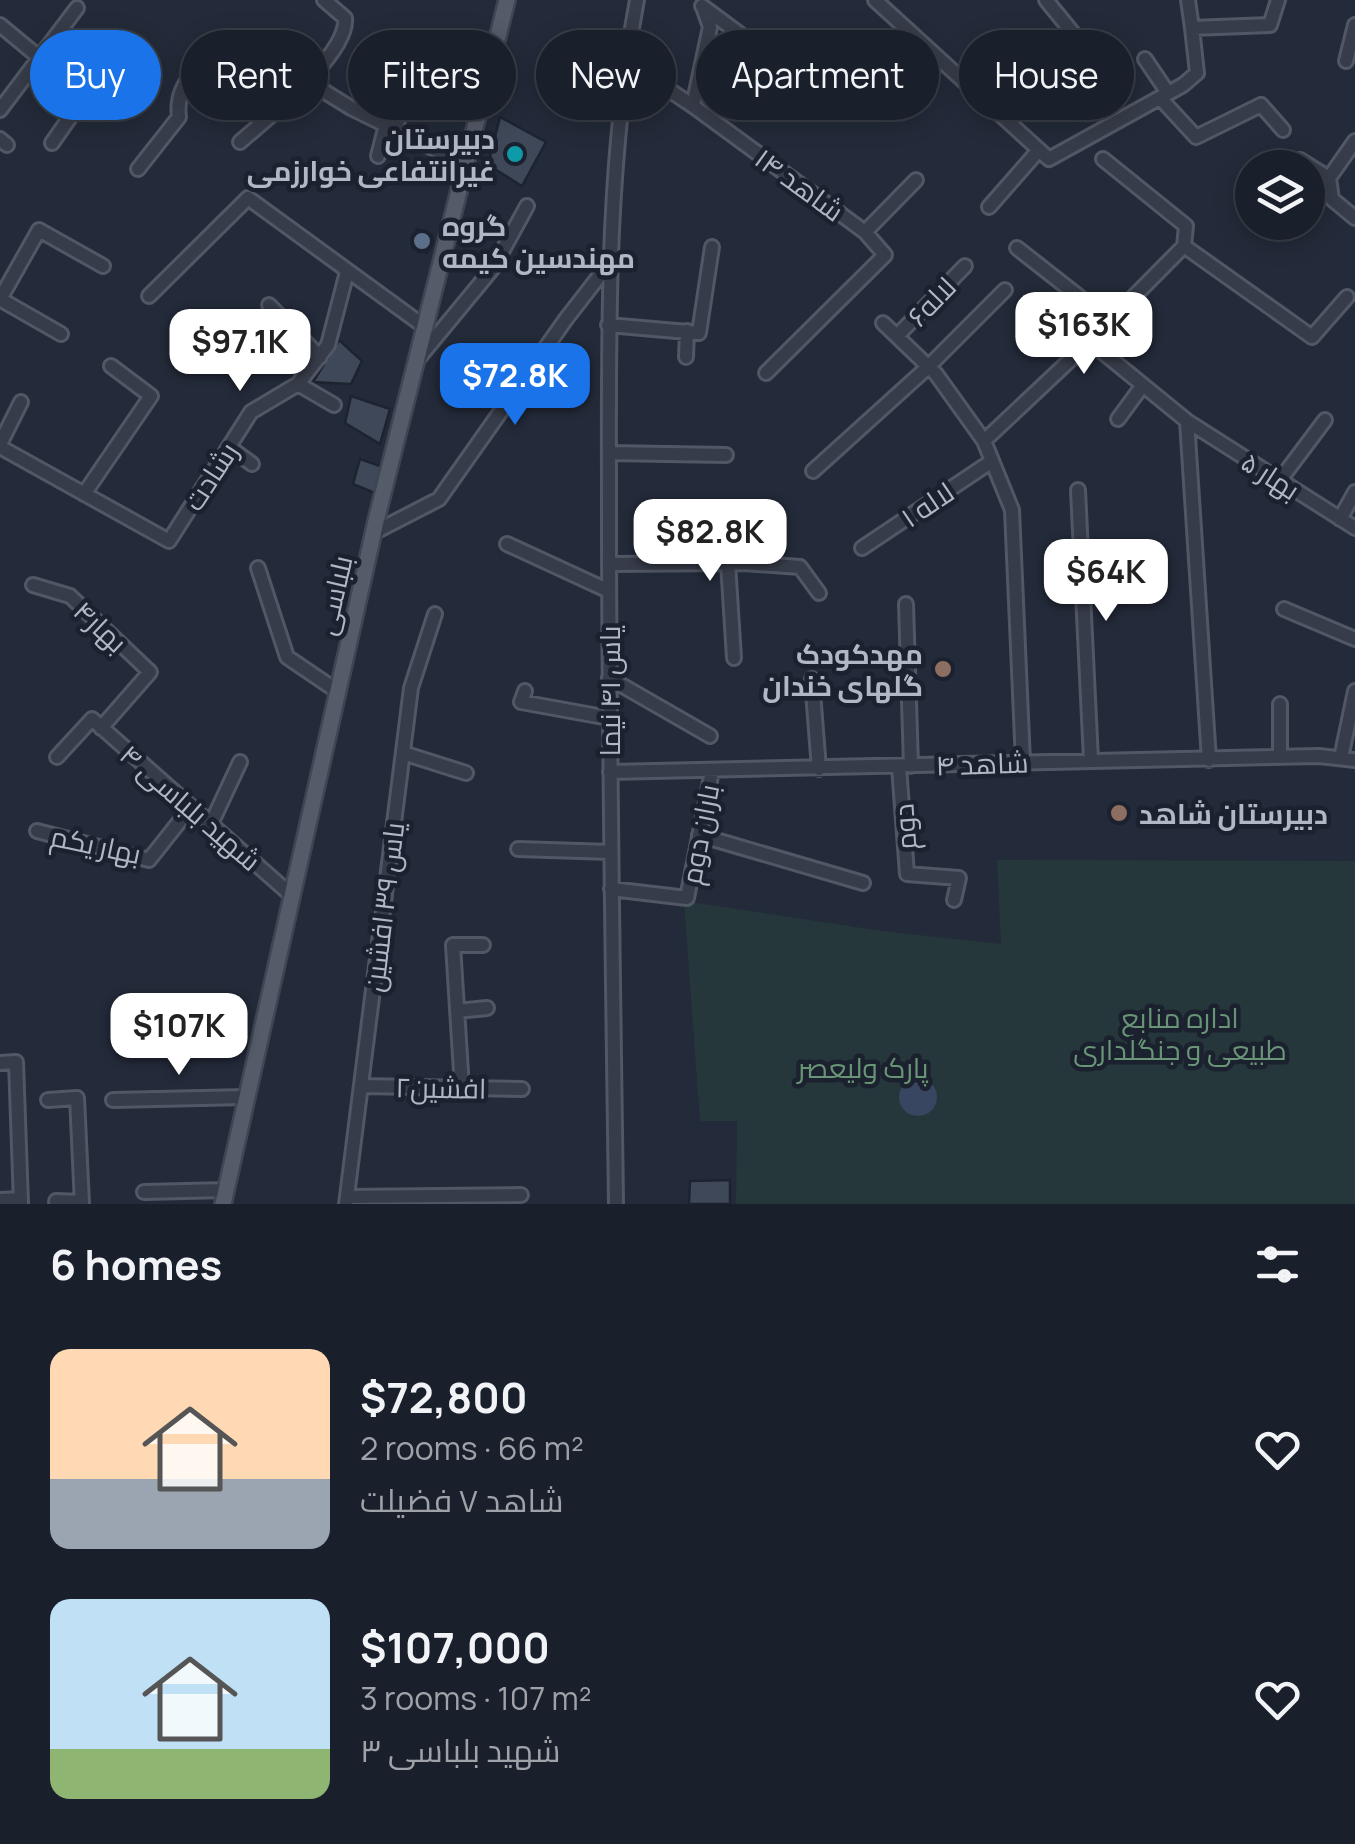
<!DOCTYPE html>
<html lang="en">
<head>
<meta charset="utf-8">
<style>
	:root { --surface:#1a202b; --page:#272d37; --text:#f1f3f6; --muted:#9fa3a9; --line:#383e47; --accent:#1a73e8 }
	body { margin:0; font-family:Manrope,Cairo,sans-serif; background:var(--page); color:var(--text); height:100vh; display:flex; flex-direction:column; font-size:38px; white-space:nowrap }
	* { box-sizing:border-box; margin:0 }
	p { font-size:32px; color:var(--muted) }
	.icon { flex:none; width:55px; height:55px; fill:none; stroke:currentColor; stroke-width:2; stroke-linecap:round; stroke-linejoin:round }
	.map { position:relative; height:1204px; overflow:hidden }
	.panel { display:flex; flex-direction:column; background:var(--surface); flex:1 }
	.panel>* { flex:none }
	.top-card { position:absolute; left:30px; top:30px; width:1295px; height:90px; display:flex; gap:20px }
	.buttons { position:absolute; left:1235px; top:150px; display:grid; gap:20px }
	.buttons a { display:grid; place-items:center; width:90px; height:90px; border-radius:50%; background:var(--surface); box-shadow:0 5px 25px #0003,0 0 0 2px var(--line); font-size:50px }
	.price { position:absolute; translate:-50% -85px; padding:0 22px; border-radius:20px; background:#fff; color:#222; font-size:32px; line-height:65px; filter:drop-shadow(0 2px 5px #0008) }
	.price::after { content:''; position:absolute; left:50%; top:60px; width:30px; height:22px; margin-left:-15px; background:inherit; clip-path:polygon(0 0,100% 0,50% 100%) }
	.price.current { background:var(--accent); color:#fff }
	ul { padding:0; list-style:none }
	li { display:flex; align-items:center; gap:30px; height:250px; padding:0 50px }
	li span { display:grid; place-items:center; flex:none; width:280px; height:200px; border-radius:20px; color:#555 }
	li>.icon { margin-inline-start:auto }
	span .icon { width:120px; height:120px; fill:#fffc; stroke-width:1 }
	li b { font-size:42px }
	h2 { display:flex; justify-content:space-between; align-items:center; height:120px; padding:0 50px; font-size:42px }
	.tag { padding:0 35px; border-radius:45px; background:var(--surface); box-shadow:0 5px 25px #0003,0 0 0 2px var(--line); font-size:35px; line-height:90px }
	.tag.current { background:var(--accent); color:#fff }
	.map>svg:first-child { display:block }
</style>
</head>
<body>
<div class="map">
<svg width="1355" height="1204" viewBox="0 0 1355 1204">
	<rect width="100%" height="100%" fill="#232a39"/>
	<path fill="#25373b" d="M997 860 1355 861V1204H736L737 1121H700L684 901 882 931 1001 944Z"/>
	<path fill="#394661" d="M899 1097a19 19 0 1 1 38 0a19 19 0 1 1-38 0Z"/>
	<path fill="#3f4858" stroke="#1d2330" stroke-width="2.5" d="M500 117 546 142 522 186 488 165Z
		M417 229 432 235 427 253 412 248Z
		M339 340 362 361 351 384 313 382Z
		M351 396 390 409 380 444 345 423Z
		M360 459 383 467 377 494 353 484Z
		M730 1180V1204H689L690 1181Z"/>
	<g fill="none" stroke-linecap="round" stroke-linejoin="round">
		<defs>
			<path id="minor" d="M875 0 1049 159 1183 85 1197 73 1192 28 1270 25 1278 0
				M1046 0 1073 33
				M1188 0 1192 28
				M702 6 806 83
				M0 25 87 97
				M1145 59 1168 93
				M626 61 693 106 865 232 916 180
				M1346 61 1355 25
				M309 82 351 108 465 164
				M891 83 922 46
				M1160 98 1196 137 1261 105 1283 130
				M693 106 710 27 703 7
				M0 110 77 8
				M395 129 416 71
				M0 139 7 145
				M1355 141 1329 178 1332 199 1355 218
				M240 142C266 119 349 54 345 18L324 0
				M52 143 117 50
				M378 156 386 125
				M1103 159 1186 226 1184 246
				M1300 160 1329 178
				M138 169 179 117C174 81 203 62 233 45L239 47 281 85 297 92
				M989 207 1039 150
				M1017 248 1110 321
				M149 296 248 198 425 327
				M0 299 39 230 103 266
				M0 299 61 334
				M269 305 320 357
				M883 323 936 374 984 441 1012 510 1023 762
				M608 325 699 333 712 247
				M897 336 965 266
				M1086 345 1184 246 1312 337 1347 297
				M686 357 687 331
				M417 360 493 268 527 206
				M766 373 885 255 865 232
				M298 384 334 405
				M1118 419 1143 385
				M1187 421 1209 760
				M984 441 1086 345 1100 350 1187 421 1355 528
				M0 444 21 402
				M0 447 169 541 251 412 298 384 328 345 347 272
				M229 447 252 464
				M609 453 726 455
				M813 471 928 367 1005 290
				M1280 480 1325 420
				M1078 490 1091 760
				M84 494 151 396 111 366
				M1340 519 1355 492
				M373 533 439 499 566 319 608 265
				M507 544 609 591
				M862 548 992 461
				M728 563 734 658
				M609 564 743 563 800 567 819 593
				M258 568 287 657 337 691
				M33 585 70 596 150 672 101 728
				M906 604 911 766
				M1284 609 1355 639
				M609 678 710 736
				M812 679 819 769
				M525 691 521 702 609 718
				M403 753 466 773
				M57 757 92 719 290 894
				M1280 757V704
				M1341 758 1355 691
				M899 767 907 874 959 878 954 900
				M610 772 1319 756 1355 760
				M211 824 240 762
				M37 831 149 860 191 807
				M699 835 863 883
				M518 849 611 852
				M611 889 687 898 712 771
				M457 1011 487 1008
				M0 1063 16 1062 21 1204
				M361 1086 522 1089
				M462 1088 453 945H483
				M48 1100 77 1098 82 1204
				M113 1100 246 1097
				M144 1192 226 1190
				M347 1197 521 1195
				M0 1200 21 1199
				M56 1201 82 1202
				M346 1204 411 688 435 614
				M616 1204C613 974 609 744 609 514 609 341 605 170 637 0"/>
			<path id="major" d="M223 1204 376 521 507 0"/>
		</defs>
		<use href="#minor" stroke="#515764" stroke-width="18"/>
		<use href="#major" stroke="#3f4552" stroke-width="20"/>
		<use href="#minor" stroke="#363c49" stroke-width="12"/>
		<use href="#major" stroke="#545b69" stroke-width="15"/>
	</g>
	<circle fill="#0f9aa8" stroke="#1b212e" stroke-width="4" cx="515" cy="154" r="10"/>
	<circle fill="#5c6f8a" stroke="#1b212e" stroke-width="4" cx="422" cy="241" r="10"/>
	<g fill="#8d6e63" stroke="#1b212e" stroke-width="4">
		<circle cx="943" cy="669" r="10"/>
		<circle cx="1119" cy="813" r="10"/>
	</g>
	<g text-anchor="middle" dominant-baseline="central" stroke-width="9" stroke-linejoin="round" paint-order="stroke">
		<g font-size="28" font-weight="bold" fill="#b1b7c5" stroke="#1b212e" text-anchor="end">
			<text x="495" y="138">دبیرستان<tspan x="495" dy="32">غیرانتفاعی خوارزمی</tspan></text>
			<text x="442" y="225" text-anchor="start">گروه<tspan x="442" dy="32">مهندسین کیمه</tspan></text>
			<text x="923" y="653">مهدکودک<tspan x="923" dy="32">گلهای خندان</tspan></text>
			<text x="1139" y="813" text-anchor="start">دبیرستان شاهد</text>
		</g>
		<g font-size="28" fill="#b1b7c5" stroke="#1b212e">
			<text transform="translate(800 184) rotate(36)">شاهد ۱۴</text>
			<text transform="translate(931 301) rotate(-46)">لاله۶</text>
			<text transform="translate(1271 475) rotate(33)">بهار ۵</text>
			<text transform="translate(210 476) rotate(-57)">رشادت</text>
			<text transform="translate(927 504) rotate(-34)">لاله ۱</text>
			<text transform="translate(333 595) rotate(-77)">بلباسی</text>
			<text transform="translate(101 626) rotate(43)">بهار۴</text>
			<text transform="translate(609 691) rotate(-90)">یاس ۴۱ نیما</text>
			<text transform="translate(982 763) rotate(-2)">شاهد ۴</text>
			<text transform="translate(191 807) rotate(41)">شهید بلباسی ۴</text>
			<text transform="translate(904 827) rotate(-94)">دوم</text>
			<text transform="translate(699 834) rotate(-79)">باران دوم</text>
			<text transform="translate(96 844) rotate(12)">بهار یکم</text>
			<text transform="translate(383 907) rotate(-83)">یاس ۳۹ افشین</text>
			<text transform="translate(441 1087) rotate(1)">افشین۲</text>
		</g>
		<g font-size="28" fill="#699577" stroke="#1b212e">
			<text x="1180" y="1017">اداره منابع<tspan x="1180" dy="32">طبیعی و جنگلداری</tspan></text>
			<text x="863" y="1067">پارک ولیعصر</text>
		</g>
	</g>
</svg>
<div class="buttons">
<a><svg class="icon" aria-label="layers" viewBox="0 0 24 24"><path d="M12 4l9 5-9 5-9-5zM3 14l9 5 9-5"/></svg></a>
</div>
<b class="price" style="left:1084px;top:377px">$163K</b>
<b class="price" style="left:240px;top:394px">$97.1K</b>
<b class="price current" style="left:515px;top:428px">$72.8K</b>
<b class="price" style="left:710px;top:584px">$82.8K</b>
<b class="price" style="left:1106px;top:624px">$64K</b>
<b class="price" style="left:179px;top:1078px">$107K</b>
<div class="top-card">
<a class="tag current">Buy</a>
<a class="tag">Rent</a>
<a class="tag">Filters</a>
<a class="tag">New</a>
<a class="tag">Apartment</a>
<a class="tag">House</a>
</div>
</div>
<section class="panel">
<h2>6 homes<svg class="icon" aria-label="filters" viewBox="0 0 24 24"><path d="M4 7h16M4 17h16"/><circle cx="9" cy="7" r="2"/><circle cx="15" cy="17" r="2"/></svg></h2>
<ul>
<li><span style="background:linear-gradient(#ffd9b3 65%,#9aa5b1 0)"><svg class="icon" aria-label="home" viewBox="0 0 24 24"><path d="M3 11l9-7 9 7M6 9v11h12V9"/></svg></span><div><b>$72,800</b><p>2 rooms · 66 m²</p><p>شاهد ۷ فضیلت</p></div><svg class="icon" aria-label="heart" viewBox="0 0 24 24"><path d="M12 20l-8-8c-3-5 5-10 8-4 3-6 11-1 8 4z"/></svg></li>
<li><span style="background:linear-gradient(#bfe0f5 75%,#8fb573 0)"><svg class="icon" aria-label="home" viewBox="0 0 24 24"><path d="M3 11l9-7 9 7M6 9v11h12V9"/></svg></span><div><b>$107,000</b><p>3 rooms · 107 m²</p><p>شهید بلباسی ۳</p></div><svg class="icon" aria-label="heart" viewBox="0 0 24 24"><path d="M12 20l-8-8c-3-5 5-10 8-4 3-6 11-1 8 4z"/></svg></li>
</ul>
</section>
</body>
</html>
